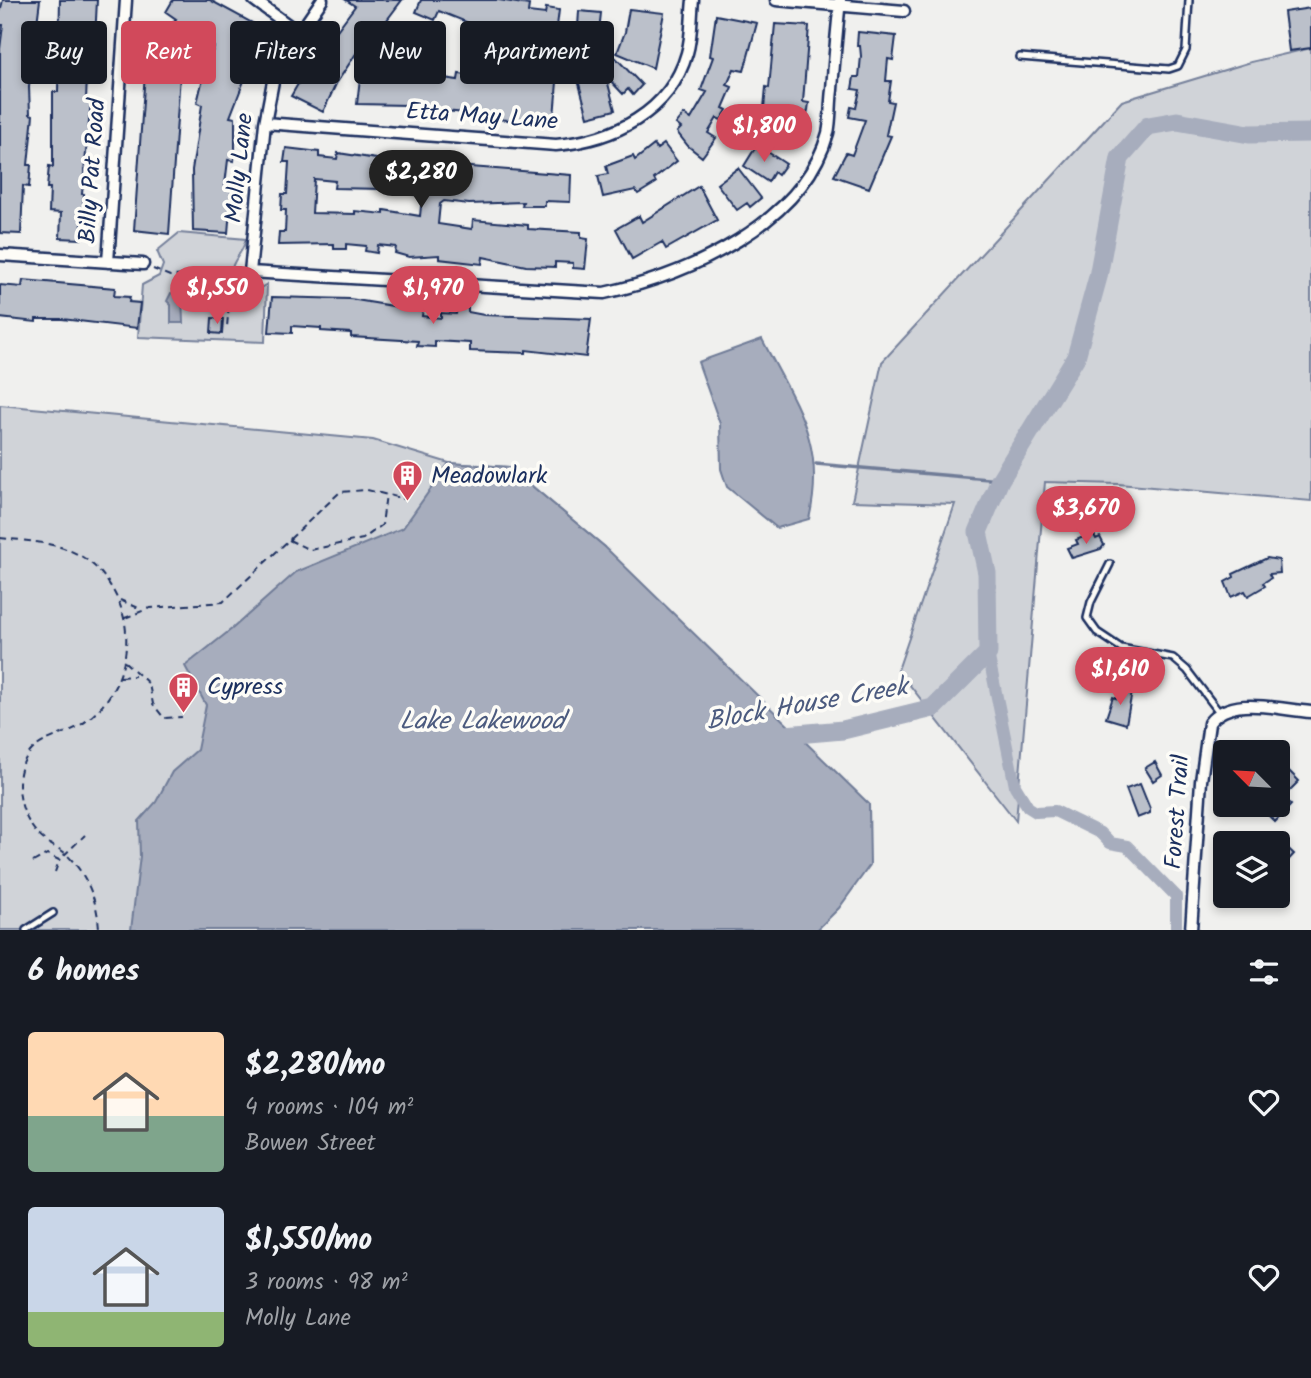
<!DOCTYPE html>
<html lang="en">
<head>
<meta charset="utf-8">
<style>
	:root { --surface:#171b24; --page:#20242c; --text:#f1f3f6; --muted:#9ea1a6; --accent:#d1495b }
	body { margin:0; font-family:Kalam,sans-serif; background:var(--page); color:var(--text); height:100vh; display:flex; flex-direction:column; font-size:26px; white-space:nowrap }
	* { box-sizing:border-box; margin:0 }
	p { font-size:23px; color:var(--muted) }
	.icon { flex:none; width:38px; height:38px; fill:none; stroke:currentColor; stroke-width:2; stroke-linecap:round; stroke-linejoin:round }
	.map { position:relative; height:930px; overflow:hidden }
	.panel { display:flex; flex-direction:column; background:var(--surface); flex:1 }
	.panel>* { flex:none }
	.top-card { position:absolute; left:21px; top:21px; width:700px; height:63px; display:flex; gap:14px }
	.needle { width:46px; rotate:294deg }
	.tools { position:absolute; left:1213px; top:740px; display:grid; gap:14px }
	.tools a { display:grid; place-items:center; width:77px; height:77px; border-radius:7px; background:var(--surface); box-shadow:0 4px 10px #0003; font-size:35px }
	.price { position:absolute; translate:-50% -60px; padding:0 16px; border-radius:24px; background:var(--accent); color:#fff; font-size:23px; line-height:46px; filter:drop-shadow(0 2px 4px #0008) }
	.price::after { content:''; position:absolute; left:50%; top:42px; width:21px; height:16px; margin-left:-10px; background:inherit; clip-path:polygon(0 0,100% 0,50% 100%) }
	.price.active { background:#222; color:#fff }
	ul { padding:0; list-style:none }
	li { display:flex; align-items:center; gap:21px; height:175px; padding:0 28px }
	li span { display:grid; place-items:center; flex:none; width:196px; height:140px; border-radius:7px; color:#555 }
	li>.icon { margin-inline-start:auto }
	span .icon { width:84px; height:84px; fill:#fffc; stroke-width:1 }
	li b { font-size:30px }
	h2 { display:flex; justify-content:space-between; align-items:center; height:84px; padding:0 28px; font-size:30px }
	.chip { padding:0 24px; border-radius:7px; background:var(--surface); box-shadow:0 4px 10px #0003; font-size:24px; line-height:63px }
	.chip.active { background:var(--accent); color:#fff }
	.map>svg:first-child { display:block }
</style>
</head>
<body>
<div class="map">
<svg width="1311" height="930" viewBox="0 0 1311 930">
	<rect width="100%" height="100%" fill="#f0f0ee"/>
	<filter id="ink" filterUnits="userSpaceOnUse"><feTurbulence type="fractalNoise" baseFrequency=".0143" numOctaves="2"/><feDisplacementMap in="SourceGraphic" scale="14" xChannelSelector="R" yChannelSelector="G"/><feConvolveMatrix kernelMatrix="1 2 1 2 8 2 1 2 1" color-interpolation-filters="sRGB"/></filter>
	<g filter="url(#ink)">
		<path fill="#d0d3d8" stroke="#76819b" stroke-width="2" d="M1311 48V501L1118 484 1045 482 1016 821 898 670 955 504 852 501 882 362 1122 101 1251 62Z
			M179 233 246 239C243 254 231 260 231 275L245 290H257L267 284 265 342 138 337 142 285 159 276 163 265 157 251Z
			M0 405 373 440 449 463 509 467 605 547 457 930H0Z"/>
		<path fill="#a7adbd" stroke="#6f7b97" stroke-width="2" d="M171 293 182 294 183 323H171V305L167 301Z
			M762 339C795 404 827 443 809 519L777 528 727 487 721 469 720 424 698 362Z
			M449 463 509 467 605 547 869 804 870 865 839 908 817 930H131L140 856 139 821 156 802 172 772 197 750 206 705 185 666 233 628 296 572 403 528Z"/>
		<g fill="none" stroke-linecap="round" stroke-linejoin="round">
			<path stroke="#6f7b97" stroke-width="3.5" d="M816 464 1000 480"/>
			<path stroke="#a7adbd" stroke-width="12" d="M988 653 1015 786 1028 807 1036 812 1055 811 1100 833 1110 843 1127 846 1176 896V930"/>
			<path stroke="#a7adbd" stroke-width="19" d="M774 736 843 730 933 708 988 653 987 573 978 532 1000 480 1076 357 1098 277 1120 158 1148 126 1177 121 1249 134 1311 133"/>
		</g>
		<path fill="#bbc0ca" stroke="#1b2f5e" stroke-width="2" fill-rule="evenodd" d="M3 0H40L29 87 30 114 33 115 28 165H31L29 187 23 186 21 234 0 233V49L3 25H0V12Z
			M60 0H97L93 78 87 77 86 100 91 101 82 194H84L81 239 60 238 61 213 49 212 50 188H47L49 166 53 167V92H58Z
			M173 0H210L267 31 261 41 257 39 246 58 241 70 247 73 230 117 235 118V149L234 161 228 160 225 185H232L228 233 193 231 192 170 202 105 197 103 205 70 214 47 184 25 183 27 174 21 176 19 166 12Z
			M346 0H402L362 53 363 43 336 84 323 112 291 96 320 46 331 31 335 33 355 6Z
			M421 0H499L529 5 528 12 545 14 546 8 559 10 554 50 472 32 474 25 439 11 435 20 416 12Z
			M1311 8V48L1289 51 1284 12Z
			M629 9 664 13 653 68 617 53 625 32Z
			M579 11 601 13 598 40 603 45 577 43Z
			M716 15 757 23 744 71 734 69 727 85 732 87 723 108 727 110 721 120 717 118 708 133 716 138 702 157 688 146 677 132 681 128 676 124 684 114 691 119 707 92 701 90 713 57 710 56Z
			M775 24 809 26 803 102 809 103 808 110 800 138 794 136 791 147 762 138 764 134 759 133 766 108H764L766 87 769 88Z
			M148 29 172 32V60L181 61 169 234 134 230Z
			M858 32 896 36 893 60 888 59 886 81H891L888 101 893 102 886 135 891 136 869 188 834 176 846 153 852 155 865 120 849 117 851 107 856 108 860 90 852 89 854 77H859L861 56 860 46H857Z
			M615 57 642 85 633 95 628 89 623 94 606 76 615 110 588 117 578 80 597 75Z
			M409 73 458 80 459 74 508 81 509 78 557 82 554 117 526 118V121L476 118 465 117V113L445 111 444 115 407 111V105L357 104 360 78 384 81 385 76 409 77Z
			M664 144 677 161 654 179 656 183 638 194 635 190 603 197 598 176 608 174 606 166 633 156 635 160 654 145 657 149Z
			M757 145 786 164 778 175 774 172 768 182 744 166Z
			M286 148 319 152V157L337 159 338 153 434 168 458 166 571 175 570 202 545 201V206H522L523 202 469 204 444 201 440 204 438 224 472 229 473 220 528 225V229L581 232V238L588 239 585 269 573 268V263L555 262V267L526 266 483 257 482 264 439 259V255L409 257 395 253 396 247 378 245 377 253 365 251 366 246 346 244V249H334V244L278 245 279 232H285L286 210H281L282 194H287L289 162H284ZM314 179 335 181 334 188 384 189 422 196 420 216 384 210V214L355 211V214L312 213Z
			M738 168 761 198 750 207 747 203 737 210 717 184Z
			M699 186 717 220 666 249 662 242 632 259 616 229 639 216 642 222Z
			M23 280 115 288 114 296 130 297 129 302 140 303 137 328 62 319H36V322L0 318V285L22 287Z
			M205 287 219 302 212 308 198 293Z
			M272 297 350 299 399 307V303L412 304 411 309H423L422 316 441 318V313L456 314 457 307 468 308V312L484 315 591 319 586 357 526 350V353L470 351V343L435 341V347L417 346 418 341 351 337V333L321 331V328L292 326V333L269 332Z
			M212 318 223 319 222 334 211 333Z
			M1093 533 1096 539 1100 537 1104 545 1101 549 1072 558 1067 548 1078 544 1076 540Z
			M1267 558 1279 560 1280 573 1269 574 1271 578 1263 583 1265 586 1248 596 1245 591 1231 597 1225 582 1234 577 1233 574Z
			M1121 689 1132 692 1126 724 1106 718 1113 697 1118 699Z
			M1155 762 1162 775 1153 781 1145 768Z
			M1282 764 1299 781 1283 797 1291 805 1275 822 1258 805H1278V768Z
			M1140 784 1150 809V813L1137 818 1126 789Z
			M1278 839 1294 854 1282 867 1278 863Z"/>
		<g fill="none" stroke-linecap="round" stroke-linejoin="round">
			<defs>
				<path id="lane" d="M1020 57 1169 69 1178 66 1186 50 1189 0
					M1110 564 1091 602 1087 618 1097 632 1121 648 1173 658 1187 670 1219 712
					M26 930 53 913"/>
				<path id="street" d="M254 0 299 33
					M322 0 285 54 274 76 265 123 250 272 604 293C688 275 803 224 828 133 831 120 830 104 832 90 834 60 837 30 840 0
					M776 0 904 11
					M265 123 556 145C613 140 670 113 687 53 692 37 691 17 693 0
					M0 255 143 264
					M108 262 126 0
					M1191 930 1201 781 1209 723C1231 694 1279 710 1311 712"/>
			</defs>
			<use href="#lane" stroke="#1b2f5e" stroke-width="10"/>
			<use href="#street" stroke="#1b2f5e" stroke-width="15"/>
			<path stroke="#1b2f5e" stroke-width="2" stroke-dasharray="7 5" stroke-linecap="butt" d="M153 269 170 276 240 274
				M196 275 221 302 229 303 227 327
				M230 303 247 304
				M217 318 221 303
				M0 538C50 543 90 544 116 596 139 641 122 699 79 726 64 735 45 738 32 750 23 759 19 772 19 784 19 807 29 830 48 843 54 847 61 849 66 854 87 874 98 902 99 930
				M289 540 310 550 363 539 382 525 386 494
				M120 600 141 609
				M125 618 150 608 223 602 340 492 367 490 405 499
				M125 662 149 684 153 704 164 718 182 717
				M120 677 135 676
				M33 862 47 854 59 860 85 835
				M55 872 59 861"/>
			<use href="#lane" stroke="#fdfcf7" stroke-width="5"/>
			<use href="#street" stroke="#fdfcf7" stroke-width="10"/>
		</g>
	</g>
	<defs>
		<symbol id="building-pin" viewBox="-11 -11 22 30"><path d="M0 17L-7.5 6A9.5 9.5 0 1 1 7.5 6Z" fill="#d1495b" stroke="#fdfcf7"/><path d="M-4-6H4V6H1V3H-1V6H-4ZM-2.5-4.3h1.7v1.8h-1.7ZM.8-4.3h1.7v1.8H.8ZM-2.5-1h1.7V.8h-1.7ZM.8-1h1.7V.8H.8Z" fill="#fff"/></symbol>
	</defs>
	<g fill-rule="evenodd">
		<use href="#building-pin" x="390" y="458" width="35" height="47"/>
		<use href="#building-pin" x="166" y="670" width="35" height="47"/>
	</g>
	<g text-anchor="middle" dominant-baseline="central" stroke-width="7" stroke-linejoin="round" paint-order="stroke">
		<g font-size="24" fill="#1b2f5e" stroke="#fdfcf7">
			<text transform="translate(482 117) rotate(4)">Etta May Lane</text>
			<text transform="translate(240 168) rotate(-84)">Molly Lane</text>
			<text transform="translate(93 171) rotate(-86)">Billy Pat Road</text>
			<text transform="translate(1178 812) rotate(-86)">Forest Trail</text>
		</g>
		<g font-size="24" fill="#1b2f5e" stroke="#fdfcf7" text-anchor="start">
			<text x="431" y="476">Meadowlark</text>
			<text x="207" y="687">Cypress</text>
		</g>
		<g font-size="26" font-style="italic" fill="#4c5b7f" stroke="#fdfcf7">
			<text transform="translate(807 705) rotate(-10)">Block House Creek</text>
			<text x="482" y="722">Lake Lakewood</text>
		</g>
	</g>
</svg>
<div class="tools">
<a><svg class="needle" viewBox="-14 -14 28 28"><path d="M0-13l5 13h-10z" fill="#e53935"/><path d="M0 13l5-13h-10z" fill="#9ea1a6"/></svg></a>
<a><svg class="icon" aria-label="layers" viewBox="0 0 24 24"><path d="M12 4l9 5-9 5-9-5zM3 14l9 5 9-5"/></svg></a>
</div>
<b class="price" style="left:764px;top:164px">$1,800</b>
<b class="price active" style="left:421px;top:210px">$2,280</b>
<b class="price" style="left:217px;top:326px">$1,550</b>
<b class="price" style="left:433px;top:326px">$1,970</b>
<b class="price" style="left:1086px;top:546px">$3,670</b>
<b class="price" style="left:1120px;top:707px">$1,610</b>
<div class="top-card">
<a class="chip">Buy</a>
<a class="chip active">Rent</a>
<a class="chip">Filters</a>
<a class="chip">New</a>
<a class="chip">Apartment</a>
</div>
</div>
<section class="panel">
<h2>6 homes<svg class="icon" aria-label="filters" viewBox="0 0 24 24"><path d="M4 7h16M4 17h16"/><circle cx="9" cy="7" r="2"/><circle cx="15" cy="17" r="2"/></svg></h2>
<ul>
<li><span style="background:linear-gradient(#ffd9b3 60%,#7fa58c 0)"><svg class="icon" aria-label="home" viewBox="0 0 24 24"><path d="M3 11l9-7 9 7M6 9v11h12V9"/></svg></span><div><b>$2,280/mo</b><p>4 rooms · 104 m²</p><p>Bowen Street</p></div><svg class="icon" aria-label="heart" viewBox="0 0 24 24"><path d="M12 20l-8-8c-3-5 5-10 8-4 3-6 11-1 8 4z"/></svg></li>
<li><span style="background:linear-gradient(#c9d6e8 75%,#8fb573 0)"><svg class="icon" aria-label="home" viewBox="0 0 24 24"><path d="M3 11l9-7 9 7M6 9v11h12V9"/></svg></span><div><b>$1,550/mo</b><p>3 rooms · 98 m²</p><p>Molly Lane</p></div><svg class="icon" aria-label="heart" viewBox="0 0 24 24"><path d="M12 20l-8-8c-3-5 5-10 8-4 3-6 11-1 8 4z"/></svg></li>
</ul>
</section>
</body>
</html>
